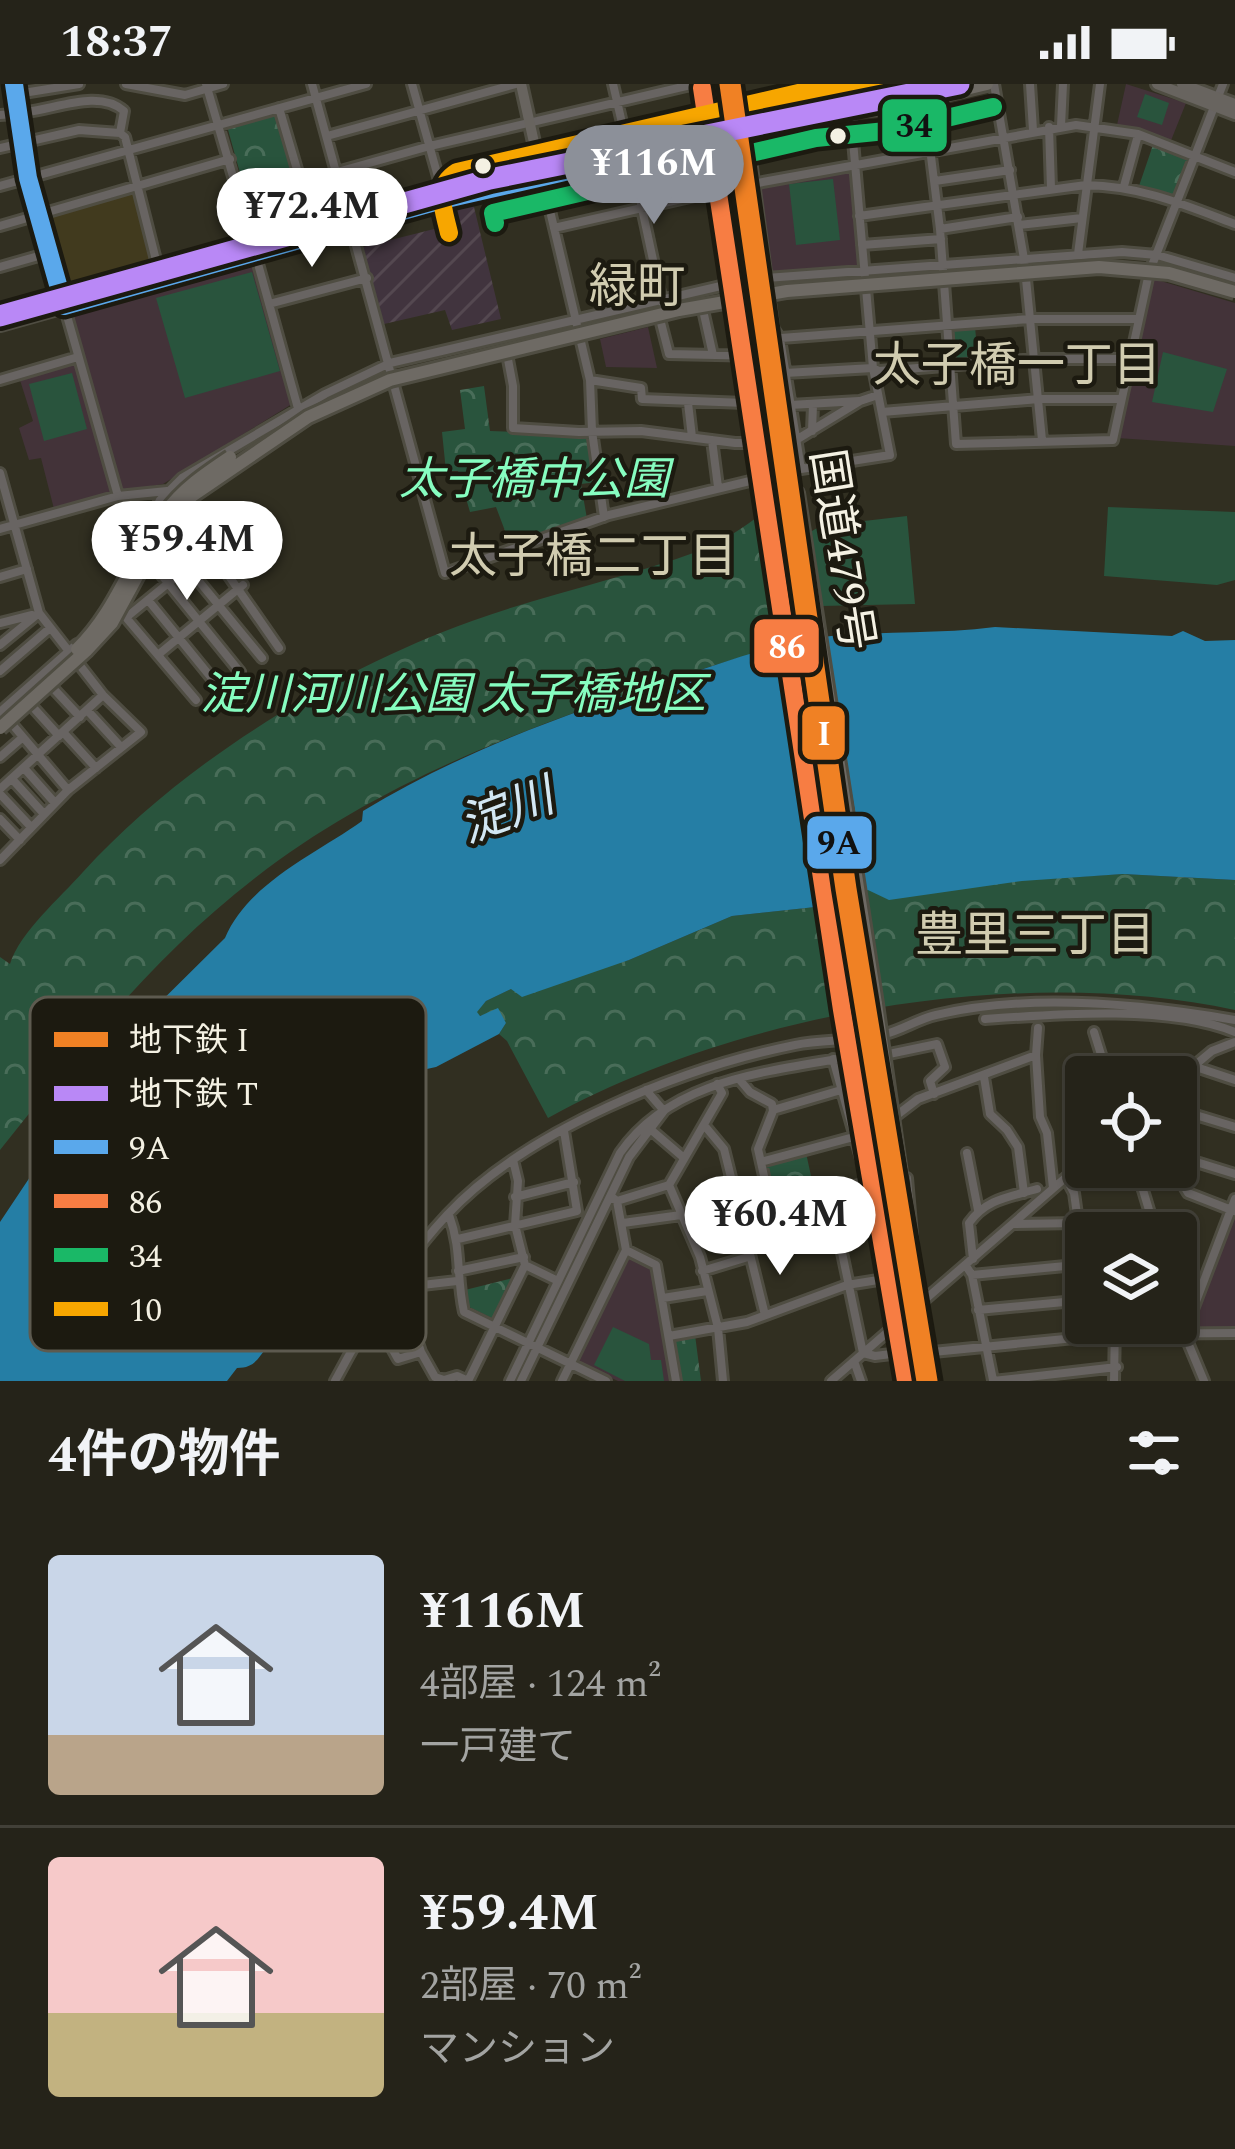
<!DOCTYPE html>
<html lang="ja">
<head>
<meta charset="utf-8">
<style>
	:root { --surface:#252319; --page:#2d2b22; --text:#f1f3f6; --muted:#a3a4a2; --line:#424038; --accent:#8c9099 }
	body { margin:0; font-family:Spectral,"Noto Sans JP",serif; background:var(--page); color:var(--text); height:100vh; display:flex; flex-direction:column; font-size:45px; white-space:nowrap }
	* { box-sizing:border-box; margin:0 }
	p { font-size:39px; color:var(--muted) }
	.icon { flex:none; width:66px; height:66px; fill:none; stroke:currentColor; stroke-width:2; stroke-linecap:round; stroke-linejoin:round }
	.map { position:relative; height:1297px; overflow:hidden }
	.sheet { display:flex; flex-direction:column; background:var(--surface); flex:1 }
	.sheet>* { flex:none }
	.fabs { position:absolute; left:1065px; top:972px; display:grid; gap:24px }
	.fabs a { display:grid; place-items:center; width:132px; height:132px; border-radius:12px; background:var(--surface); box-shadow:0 3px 9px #0004,0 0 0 3px var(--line); font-size:60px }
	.price { position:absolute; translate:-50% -102px; padding:0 27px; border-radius:42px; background:#fff; color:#222; font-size:39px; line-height:78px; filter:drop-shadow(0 3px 6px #0008) }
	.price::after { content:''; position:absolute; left:50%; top:72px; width:36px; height:27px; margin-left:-18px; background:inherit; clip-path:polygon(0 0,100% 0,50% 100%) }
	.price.on { background:var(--accent); color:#fff }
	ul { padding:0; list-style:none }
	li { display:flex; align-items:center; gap:36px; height:300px; padding:0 48px }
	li+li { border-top:3px solid var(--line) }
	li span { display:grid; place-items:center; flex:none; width:336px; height:240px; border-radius:12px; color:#555 }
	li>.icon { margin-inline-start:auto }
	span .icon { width:144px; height:144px; fill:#fffc; stroke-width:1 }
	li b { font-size:51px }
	h2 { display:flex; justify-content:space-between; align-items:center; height:144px; padding:0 48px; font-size:51px }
	.status { display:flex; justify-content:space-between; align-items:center; height:84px; padding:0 60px; background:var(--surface); direction:ltr }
	.status svg { height:33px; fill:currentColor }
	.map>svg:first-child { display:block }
</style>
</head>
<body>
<div class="status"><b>18:37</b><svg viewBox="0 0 49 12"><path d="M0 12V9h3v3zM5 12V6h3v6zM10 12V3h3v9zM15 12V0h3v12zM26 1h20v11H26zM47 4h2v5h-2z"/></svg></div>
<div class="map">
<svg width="1235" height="1297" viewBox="0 0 1235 1297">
	<defs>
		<pattern id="industrial-furrows" width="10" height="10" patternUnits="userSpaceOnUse" patternTransform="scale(3)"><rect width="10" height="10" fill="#41343e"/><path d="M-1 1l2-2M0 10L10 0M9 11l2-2" fill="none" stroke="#544850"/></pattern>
		<pattern id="park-crowns" width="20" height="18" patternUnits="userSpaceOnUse" patternTransform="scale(3)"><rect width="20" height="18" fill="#29543d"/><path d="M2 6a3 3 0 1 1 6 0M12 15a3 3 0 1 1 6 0" fill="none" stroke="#496d59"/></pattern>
	</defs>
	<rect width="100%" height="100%" fill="#312f21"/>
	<path fill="#413a1e" d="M131 108 135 110 152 181 65 206 44 132Z"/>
	<path fill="url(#industrial-furrows)" d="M473 119 501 235 452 246 445 226 384 240 363 163 442 143 438 127Z"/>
	<path fill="#433339" d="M1126 0 1186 19 1170 59 1117 41Z
		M853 85 862 182 773 189 759 102Z
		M252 176 292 320 163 400 122 407 71 228Z
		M1154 195 1235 219V362L1117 354Z
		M648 243 657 284 606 283 600 255Z
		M75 277 112 410 54 425 41 374 29 376 19 344 33 337 19 293Z
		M1235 1134V1244L1192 1243 1231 1135Z
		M627 1172 650 1183 671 1297H618L576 1277Z"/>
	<path fill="url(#park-crowns)" d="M274 28 278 30 296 93 248 109 245 107 227 42Z
		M1153 61 1188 74 1176 113 1139 102Z
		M975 243 978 276 955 279 951 246Z
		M484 302 490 347 591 351 597 398 581 400 587 435 510 460 496 423 470 428 458 387H446L442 348 465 345 460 306Z
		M792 409 814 555C760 565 709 583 657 600 516 647 373 702 255 794 155 871 78 968 0 1066V873L10 880C20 848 60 814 83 788 183 678 333 587 472 537 547 510 625 494 699 467 731 456 763 427 792 409Z
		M1123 790 1235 796V926C1021 880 738 928 548 1034L507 957 499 950 506 939 491 929 479 932 476 928 486 917 511 905 629 876 732 832 834 821 843 812 872 805Z
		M806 1069 816 1115 776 1124 764 1081Z
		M517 1193 496 1236 467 1222 465 1206Z
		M695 1251 701 1297H678L671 1256Z"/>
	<path fill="#29543d" d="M1145 10 1169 19 1162 41 1137 33Z
		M833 95 840 156 796 161 789 100Z
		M252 188 280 287 185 314 156 214Z
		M1163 268 1227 285 1213 328 1152 318Z
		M72 289 87 345 44 357 29 300Z
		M1108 423 1235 428V496L1217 501 1104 492Z
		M907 432 915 520 821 522 810 448 821 442Z
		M613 1243 649 1260 651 1276H661L664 1297H625L594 1281Z"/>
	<path fill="#257ea5" d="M995 543 1172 552 1183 547 1205 557 1235 556V796L1123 790 1022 797 889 816 868 806 843 812 834 821 732 832 629 876 522 913 511 905 486 917 477 928 480 932 498 924 506 939 499 950 436 983 413 988 391 983 384 991 383 1002 391 1010 392 1029 354 1067 314 1081C322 1113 303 1139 282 1163L290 1184 315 1193 317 1208 288 1261H269C258 1273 256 1284 237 1284L227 1297H0V1138L120 958 225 854C248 799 316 770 362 737L363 727C460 668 566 630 673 595 725 578 777 558 831 552 886 547 941 550 995 543Z"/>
	<path fill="#312f21" d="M828 547 825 553 858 745 845 819 828 729 831 728 805 556 800 552Z"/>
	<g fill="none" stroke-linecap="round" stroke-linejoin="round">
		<defs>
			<path id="minor" d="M14 0 28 94 118 412
				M126 0 185 11 223 0
				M206 0 253 161
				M312 0 445 489 609 431 754 396
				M412 0 444 114
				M613 0 628 65
				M994 0 1024 175 1042 356
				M1030 0 1033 46
				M17 10 79 0
				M924 16 940 145 956 360 1113 356 1149 189 1223 0
				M279 24 301 99
				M26 28C56 25 99 5 124 27L120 49
				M0 31 14 30
				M1061 42 1063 0
				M1049 43 1051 104
				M120 49 125 53 159 188
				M327 52 516 0
				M0 64 79 46 120 49
				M631 73 662 218
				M542 93 590 296 592 347 604 433
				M935 97 1010 86
				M752 100 1076 41 1138 50 1235 88
				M0 102 366 0
				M1124 102 1138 51
				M241 115 430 62 695 0
				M859 132 1086 101C1141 102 1185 121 1235 140
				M1019 141 1082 134
				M0 142 230 75
				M554 144 743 101
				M940 145 1018 133
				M862 161 941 155
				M255 169 299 328
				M1078 170 1100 0
				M0 183 49 169
				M766 194 1122 168 1157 171 1235 194
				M269 220 367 194
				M703 226 713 271
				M660 235 669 270 762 272
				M775 247 780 255 801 385 890 371 873 284 848 0
				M781 254 1030 235H1138
				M761 259 778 389
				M507 270 513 302V344L579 348 641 347 735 359H773
				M785 289 873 284 879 287 1036 275H1130
				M0 296 78 273
				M590 296 641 304 642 315 768 320
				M688 319 692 353
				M790 321 859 317
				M882 328 1039 315H1121
				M812 347 813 321
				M712 356 718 403
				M796 356 860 317 878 311
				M0 389 39 529 103 611 141 648 68 706 0 776
				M0 445 118 412 167 407
				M144 451 160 416 182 394 325 310 390 279 755 194
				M155 483 240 588
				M0 493 27 485
				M148 516 218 602
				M123 530 196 616
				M128 532 210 465
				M0 539 32 531
				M0 561 39 529
				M159 570 243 501
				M262 574 170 462 194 442 279 564
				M0 587 50 544
				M52 603 80 633
				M31 621 59 652
				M87 626 121 663
				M11 639 68 706
				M7 640 0 628 77 560
				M63 648 96 684
				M0 673 23 653
				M24 684 55 719
				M12 695 44 730
				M0 705 103 611
				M0 710 31 743
				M0 735 20 756
				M985 935C1056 930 1169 921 1235 948
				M1094 948 1108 993
				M864 953 900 1192
				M889 970 937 960 945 983 930 997 934 1010
				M1036 971 1038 944
				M833 975 868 1099
				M1193 982 1235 996
				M984 993 990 1030 1007 1046 1018 1063 1024 1109
				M739 995 750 1008 772 1020 773 1027
				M1176 997 1212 967 1235 958
				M646 1006 664 1027
				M1176 1025 1235 1043
				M773 1026 841 1006
				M1183 1027 1177 1091 1188 1109 1234 1127
				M897 1031 918 1015 1036 971 1040 1033 1047 1049 1053 1104
				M704 1041 724 1065 765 1231
				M649 1044 684 1074
				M967 1069 978 1126
				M1180 1073 1235 1090
				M761 1078 876 1047
				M1136 1083 1156 1149
				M907 1094 914 1175
				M1066 1094 1074 1109 1080 1152 1086 1157
				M669 1101 700 1173 718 1244 723 1297
				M515 1113 574 1098
				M613 1114 617 1117 669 1101 722 1009 717 1000
				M831 1116 863 1269 875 1272 924 1266
				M772 1128 758 1065 773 1027
				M449 1131C462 1166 456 1192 464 1228L606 1297
				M623 1139 681 1131
				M1014 1140 1078 1139
				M694 1153 720 1138 831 1116 830 1107 868 1099 873 1103 887 1101
				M458 1155 577 1127 564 1047
				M626 1166 656 1181 676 1297
				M973 1175 969 1139C986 1115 1009 1113 1037 1105
				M525 1181 558 1197
				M966 1182 972 1191 993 1296
				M458 1187 524 1173
				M702 1187 748 1173
				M972 1191 1086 1180
				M400 1203 421 1268 435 1293 444 1296 457 1292 468 1297
				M396 1204 457 1197
				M663 1214 707 1207
				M1176 1216 1192 1226
				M978 1226 1086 1216
				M374 1232 398 1275 421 1268
				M669 1252 747 1238 847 1201 909 1191
				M933 1268 1116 1250 1235 1249
				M854 1277 861 1297
				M335 1297C366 1239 402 1179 447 1131 526 1046 682 984 795 961 824 955 856 958 885 950 902 946 918 935 936 931 1028 909 1143 920 1235 936
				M468 1297 525 1181 515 1141 518 1097 513 1076
				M510 1297 620 1069C676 988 786 987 875 968
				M521 1297 629 1073 663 1028
				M562 1297 626 1166 617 1117
				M831 1297 1086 1076
				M993 1297 1117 1283
				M1114 1297 1115 1239
				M1204 1297 1184 1249 1235 1115"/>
			<path id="major" d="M521 0 541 90
				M1157 0 1235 30
				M1182 0 1235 20"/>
			<path id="highway" d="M726 0 769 278
				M734 0 745 46 777 286
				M750 37 809 22 907 11
				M493 96 637 63
				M313 143 380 124
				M0 240 442 116 812 30 890 23 987 0
				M797 409 876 920
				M834 709 866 922
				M896 1101 930 1297"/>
		</defs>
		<use href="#minor" stroke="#4f4d42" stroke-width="14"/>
		<use href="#major" stroke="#4f4d42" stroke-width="16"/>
		<use href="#highway" stroke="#4f4d42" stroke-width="18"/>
		<use href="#minor" stroke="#686462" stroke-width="8"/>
		<use href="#major" stroke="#68645f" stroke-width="10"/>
		<use href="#highway" stroke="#6e6a64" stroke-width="12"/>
		<defs>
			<path id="minor-bridge" d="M14 30 26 28"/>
			<path id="highway-bridge" d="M770 285 789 410
				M77 565C118 525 131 473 165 429 182 405 206 389 230 373
				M0 644 87 566 112 539 158 454 192 412 308 333 390 296 679 226 787 207 1099 183 1169 189 1235 208
				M876 920 902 1103
				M866 922 879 999"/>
		</defs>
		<use href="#minor-bridge" stroke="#4f4d42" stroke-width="14" stroke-linecap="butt"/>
		<use href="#highway-bridge" stroke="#4f4d42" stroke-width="18" stroke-linecap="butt"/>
		<use href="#minor-bridge" stroke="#686462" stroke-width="8"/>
		<use href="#highway-bridge" stroke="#6e6a64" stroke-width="12"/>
		<defs>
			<path id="bus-1" d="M14 0 28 94 64 222 442 116 735 49 850 830 930 1297"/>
			<path id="bus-2" d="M702 4 842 926 906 1297"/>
			<path id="bus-3" d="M495 139 493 129 816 54 896 46 993 23"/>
			<path id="bus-4" d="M449 149C444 126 433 103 457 88L807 7 878 0"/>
		</defs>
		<use href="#bus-1" stroke="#1c1a10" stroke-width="27"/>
		<use href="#bus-2" stroke="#1c1a10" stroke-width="27"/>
		<use href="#bus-3" stroke="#1c1a10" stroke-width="27"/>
		<use href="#bus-4" stroke="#1c1a10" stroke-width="27"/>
		<use href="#bus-1" stroke="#5aa8eb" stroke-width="18"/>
		<use href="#bus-2" stroke="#f77d43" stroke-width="18"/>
		<use href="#bus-3" stroke="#1ab867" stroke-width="18"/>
		<use href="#bus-4" stroke="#f7a600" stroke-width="18"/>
		<defs>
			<path id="metro-1" d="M730 0 846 805 927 1297"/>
			<path id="metro-2" d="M0 232 490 95 959 0"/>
		</defs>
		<use href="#metro-1" stroke="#1c1a10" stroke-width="30"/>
		<use href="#metro-2" stroke="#1c1a10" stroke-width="30"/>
		<use href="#metro-1" stroke="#f08124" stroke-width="21"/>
		<use href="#metro-2" stroke="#b988f6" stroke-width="21"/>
	</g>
	<g fill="#f4f1e3" stroke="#1c1a10" stroke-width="4.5">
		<circle cx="838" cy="52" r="10"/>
		<circle cx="483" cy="82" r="10"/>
	</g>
	<g text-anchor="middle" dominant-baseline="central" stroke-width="9" stroke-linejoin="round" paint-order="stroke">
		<g font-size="45" font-style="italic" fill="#86fdc0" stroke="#1c1a10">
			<text x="534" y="396">太子橋中公園</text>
			<text x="453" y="611">淀川河川公園 太子橋地区</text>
		</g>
		<g font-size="45" fill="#f4f1e3" stroke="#1c1a10">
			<text transform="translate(841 466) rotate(81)">国道479号</text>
		</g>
		<g font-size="48" fill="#d1ccb0" stroke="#1c1a10">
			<text x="637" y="203">緑町</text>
			<text x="1017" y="282">太子橋一丁目</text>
			<text x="593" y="473">太子橋二丁目</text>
			<text x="1035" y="852">豊里三丁目</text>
		</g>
		<g font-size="48" font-style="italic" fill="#d2e7f3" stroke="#1c1a10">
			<text transform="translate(507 728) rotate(-21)">淀川</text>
		</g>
	</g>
	<rect x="30" y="913" width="396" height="354" rx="18" fill="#1c1a10" stroke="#5d5a4f" stroke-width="3"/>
	<rect x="54" y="948" width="54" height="15" fill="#f08124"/>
	<rect x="54" y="1002" width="54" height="15" fill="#b988f6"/>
	<rect x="54" y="1056" width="54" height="14" fill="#5aa8eb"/>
	<rect x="54" y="1110" width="54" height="14" fill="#f77d43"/>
	<rect x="54" y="1164" width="54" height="14" fill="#1ab867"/>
	<rect x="54" y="1218" width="54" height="14" fill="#f7a600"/>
	<g font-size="33" fill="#f4f1e3">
		<text x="129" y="967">地下鉄 I</text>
		<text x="129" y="1021">地下鉄 T</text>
		<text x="129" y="1075">9A</text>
		<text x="129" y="1129">86</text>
		<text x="129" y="1183">34</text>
		<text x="129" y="1237">10</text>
	</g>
	<g stroke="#1c1a10" stroke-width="4.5">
		<rect x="880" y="13" width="69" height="57" rx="12" fill="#1ab867"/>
		<rect x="752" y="533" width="69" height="58" rx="12" fill="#f77d43"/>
		<rect x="800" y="620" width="47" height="58" rx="12" fill="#f08124"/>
		<rect x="805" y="730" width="69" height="57" rx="12" fill="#5aa8eb"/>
	</g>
	<g font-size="33" text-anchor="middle" font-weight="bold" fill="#fff">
		<text x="787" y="574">86</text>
		<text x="824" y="661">I</text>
	</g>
	<g font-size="33" text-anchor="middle" font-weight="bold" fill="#111">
		<text x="914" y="53">34</text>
		<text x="839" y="770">9A</text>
	</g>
</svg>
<div class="fabs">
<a><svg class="icon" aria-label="locate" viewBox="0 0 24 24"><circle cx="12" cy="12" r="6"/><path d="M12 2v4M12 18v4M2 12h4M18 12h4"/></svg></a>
<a><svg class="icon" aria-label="layers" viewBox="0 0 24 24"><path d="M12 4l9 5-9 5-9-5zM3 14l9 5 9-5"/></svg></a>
</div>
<b class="price on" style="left:654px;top:143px">¥116M</b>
<b class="price" style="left:312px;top:186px">¥72.4M</b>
<b class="price" style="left:187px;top:519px">¥59.4M</b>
<b class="price" style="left:780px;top:1194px">¥60.4M</b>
</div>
<section class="sheet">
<h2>4件の物件<svg class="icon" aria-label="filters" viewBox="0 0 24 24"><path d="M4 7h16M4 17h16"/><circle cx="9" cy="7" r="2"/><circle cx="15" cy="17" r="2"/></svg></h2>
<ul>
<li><span style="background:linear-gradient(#c9d6e8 75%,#b9a48a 0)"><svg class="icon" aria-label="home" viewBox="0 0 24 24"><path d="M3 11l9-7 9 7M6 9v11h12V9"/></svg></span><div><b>¥116M</b><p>4部屋 · 124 m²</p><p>一戸建て</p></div></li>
<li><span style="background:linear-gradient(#f6c9c9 65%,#c2b280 0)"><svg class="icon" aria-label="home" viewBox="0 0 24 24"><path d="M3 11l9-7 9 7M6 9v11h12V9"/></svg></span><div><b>¥59.4M</b><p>2部屋 · 70 m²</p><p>マンション</p></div></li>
</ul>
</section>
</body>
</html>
